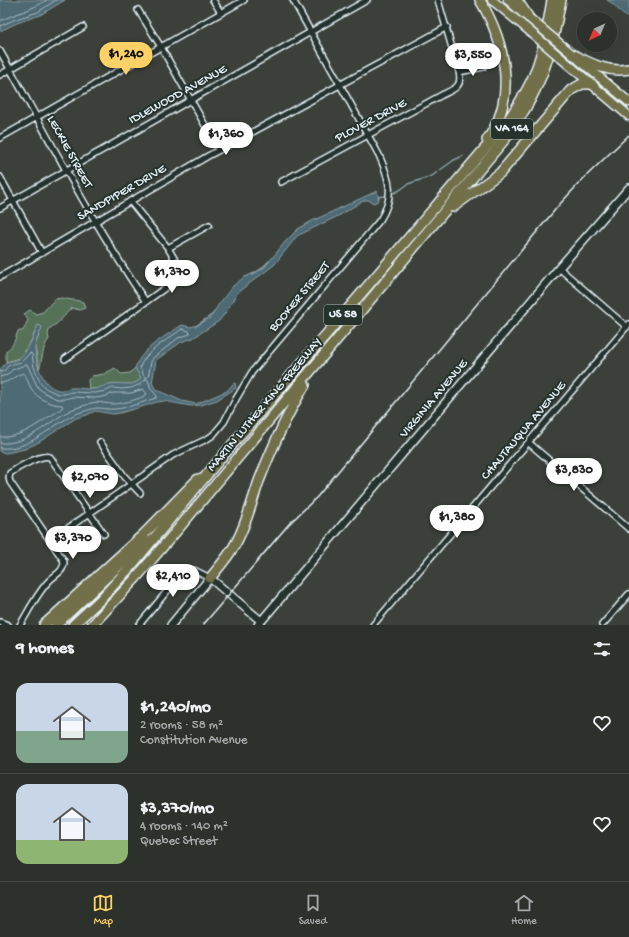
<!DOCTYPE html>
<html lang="en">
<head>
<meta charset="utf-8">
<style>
	:root { --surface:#2c312c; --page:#383d38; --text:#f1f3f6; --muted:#a6a9a9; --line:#484c48; --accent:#ffd166 }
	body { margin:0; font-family:"Gochi Hand",sans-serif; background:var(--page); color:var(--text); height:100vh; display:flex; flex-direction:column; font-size:15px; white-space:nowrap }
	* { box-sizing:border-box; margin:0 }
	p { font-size:13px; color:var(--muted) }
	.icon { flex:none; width:22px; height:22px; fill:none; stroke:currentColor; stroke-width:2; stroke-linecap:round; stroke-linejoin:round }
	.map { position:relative; height:625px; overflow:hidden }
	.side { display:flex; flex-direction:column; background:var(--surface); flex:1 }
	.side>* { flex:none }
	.needle { width:26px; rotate:224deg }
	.controls { position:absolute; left:577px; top:12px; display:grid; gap:8px }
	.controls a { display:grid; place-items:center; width:40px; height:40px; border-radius:50%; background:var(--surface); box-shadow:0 4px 16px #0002,0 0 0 1px var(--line); font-size:20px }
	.price { position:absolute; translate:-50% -34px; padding:0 9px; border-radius:14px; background:#fff; color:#222; font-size:13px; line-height:26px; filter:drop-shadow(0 1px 2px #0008) }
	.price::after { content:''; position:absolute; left:50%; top:24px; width:12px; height:9px; margin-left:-6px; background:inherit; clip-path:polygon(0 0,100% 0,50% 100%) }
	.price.on { background:var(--accent); color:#111 }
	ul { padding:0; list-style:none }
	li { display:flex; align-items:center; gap:12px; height:100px; padding:0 16px }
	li+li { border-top:1px solid var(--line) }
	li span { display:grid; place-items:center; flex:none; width:112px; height:80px; border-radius:12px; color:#555 }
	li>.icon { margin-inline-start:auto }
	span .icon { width:48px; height:48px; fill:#fffc; stroke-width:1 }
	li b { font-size:17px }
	h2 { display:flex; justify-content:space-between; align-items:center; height:48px; padding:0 16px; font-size:17px }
	.dock { display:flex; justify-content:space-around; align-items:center; height:56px; border-top:1px solid var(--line); background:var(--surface); font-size:11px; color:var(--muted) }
	.dock a { display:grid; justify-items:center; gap:2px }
	.dock .on { color:var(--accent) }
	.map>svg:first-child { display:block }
</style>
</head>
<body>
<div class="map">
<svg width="629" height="625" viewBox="0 0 629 625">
	<rect width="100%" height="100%" fill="#3b413a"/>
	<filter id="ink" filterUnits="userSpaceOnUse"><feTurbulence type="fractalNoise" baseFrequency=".025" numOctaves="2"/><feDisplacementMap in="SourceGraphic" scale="8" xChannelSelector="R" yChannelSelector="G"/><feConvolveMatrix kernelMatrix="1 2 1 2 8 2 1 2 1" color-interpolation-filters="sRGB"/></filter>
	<g filter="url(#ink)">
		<path fill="#547158" stroke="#9eb1a8" d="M62 298C68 300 78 300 83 302L85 308 80 310 72 308C64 315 60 323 50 328L48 334 49 339C42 348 43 358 39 369L35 346 42 327 38 325 31 341 19 358 6 362V351C14 346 15 339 18 331H23L28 320 24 314 30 310 36 314 43 312 55 299Z
			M115 368 121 374 130 373 135 368 141 378C132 389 120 381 110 384 108 384 107 386 105 387 100 389 94 389 89 389L88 380 92 376 104 374Z"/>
		<path fill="#4e6a74" stroke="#8ca0a9" d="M0 0H65L40 15 17 23 0 31Z
			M607 0H629V18C619 14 616 4 607 0Z
			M377 191 379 200 374 203 368 200H364L340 215 297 236 274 265 238 292 226 312 219 321 193 338 181 342 156 360 152 383 156 390 161 392 182 401 196 404 227 391 233 384 235 383 236 388 217 400 201 405 191 406 164 401 157 402 141 407 120 413 113 414 95 411 87 415 76 418 39 442 25 449 6 453 0 452V370C9 358 7 364 18 359 28 353 34 335 38 325L42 327C40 332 35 343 35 347 35 362 42 386 58 390 63 391 66 389 70 388 78 387 87 390 95 389 101 388 106 384 112 384 122 382 134 388 141 378L135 368C142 348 166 336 182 325L190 327 198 325 210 318 219 304 233 286 243 278 256 272 265 267 285 242 298 229 312 221Z"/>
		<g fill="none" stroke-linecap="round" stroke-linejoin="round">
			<path stroke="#aabbc3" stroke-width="1" d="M0 21C16 13 32 10 47 0
				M0 26 16 19 38 12 56 0
				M182 329 189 331 190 334 178 338 153 358 151 362 148 377 145 378 140 368C143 353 170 338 182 329Z
				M0 372 4 371 9 365 21 362 30 353 32 354 34 367 41 384 47 389 58 394H64L72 392 95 393 106 391 113 388 122 389 131 388 141 384 146 379 148 380 151 389 157 396 156 398C142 402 129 408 115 409 109 410 103 408 97 408 94 408 77 413 74 415 49 426 30 451 0 448
				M0 377 7 375 12 370 27 364 38 388 45 393 57 399H65L72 397 96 398 107 396 113 393H131L143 389 147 394C142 399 121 404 113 404 106 404 98 401 91 403 85 406 77 407 71 410 47 422 29 445 0 443
				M0 383C10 383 14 375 24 373 27 377 28 383 31 388 36 398 51 405 62 405L63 407C59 411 52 415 47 418 32 428 19 438 0 437"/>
			<path stroke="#8ca0a9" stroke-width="1.5" d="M394 193 400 190 408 184 432 176 454 160 463 156
				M378 197 385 196
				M252 275 261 269 269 261
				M196 326 213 314"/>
			<defs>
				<path id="street" d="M213 0 221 13
					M138 10 161 47 219 150
					M0 51C47 135 92 222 146 302
					M459 72 483 67
					M0 75 83 27
					M0 138 244 0
					M0 177 42 253
					M281 182 440 96C453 89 463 88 459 72L438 0
					M0 208 367 0
					M168 248 209 225
					M559 268 627 327
					M0 277 208 156 447 27
					M65 359 182 276V272L168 248 130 201
					M100 442 125 477 140 493
					M529 443 629 529
					M51 540 173 455 207 439 213 435 224 422 236 399 252 372 380 220C395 196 390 180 379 155L293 0
					M0 622 8 625
					M20 625C28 612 39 590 50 580 56 574 64 572 64 561L10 482 9 478 10 473C19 467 41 454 50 457L104 534
					M139 625 183 572 194 570 210 578
					M373 625 629 324
					M602 625 629 594"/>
				<path id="secondary" d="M171 625 210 578 261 621
					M258 625 559 268 629 188"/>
				<path id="primary" d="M492 0 526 28
					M508 0 525 15
					M579 60 629 102
					M569 65 629 116"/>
				<path id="highway" d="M480 0C505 42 518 97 487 140
					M517 0 529 18
					M572 54C591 64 608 73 629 69
					M453 207 500 173 571 90 582 84H592
					M210 578C220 566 230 555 237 541 247 522 252 501 259 481 272 448 286 415 305 385
					M44 625 145 533 198 479
					M56 625 146 540
					M73 625 100 600 131 566 220 459 505 125C516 108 528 91 535 72 544 49 548 24 552 0
					M92 625 134 580 178 529 505 139C524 114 539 87 548 57 554 39 557 19 561 0"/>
			</defs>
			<use href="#street" stroke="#e8f1f8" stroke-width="8"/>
			<use href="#secondary" stroke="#e8f1f8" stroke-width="10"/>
			<use href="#primary" stroke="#e8f1f8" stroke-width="11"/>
			<use href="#highway" stroke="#e8f1f8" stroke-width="12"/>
			<use href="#street" stroke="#26332d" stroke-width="5"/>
			<use href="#secondary" stroke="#26332d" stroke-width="7"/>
			<use href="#primary" stroke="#716f4a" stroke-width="8"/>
			<use href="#highway" stroke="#716f4a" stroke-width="9"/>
			<path stroke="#e8f1f8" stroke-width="1.5" d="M203 625 289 524 317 497 559 205 584 178 629 135"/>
			<defs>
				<path id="primary-bridge" d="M529 18 572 54
					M526 28 569 65"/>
			</defs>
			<use href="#primary-bridge" stroke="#e8f1f8" stroke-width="11" stroke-linecap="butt"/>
			<use href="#primary-bridge" stroke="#716f4a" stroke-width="8"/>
		</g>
	</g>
	<g text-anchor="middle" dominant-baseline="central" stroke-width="4" stroke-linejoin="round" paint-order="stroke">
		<g fill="#26332d" stroke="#aeb8bb" stroke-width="1">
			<rect x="491" y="119" width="42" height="20" rx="3"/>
			<rect x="324" y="305" width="38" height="20" rx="3"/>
		</g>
		<g font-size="12" font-weight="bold" fill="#e8f1f8">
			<text x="512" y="129">VA 164</text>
			<text x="343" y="315">US 58</text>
		</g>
		<g font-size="13" fill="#e8f1f8" stroke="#26332d">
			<text transform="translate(178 95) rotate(-29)">IDLEWOOD AVENUE</text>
			<text transform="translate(371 121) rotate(-28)">PLOVER DRIVE</text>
			<text transform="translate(69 152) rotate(61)">LECKIE STREET</text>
			<text transform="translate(122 193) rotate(-30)">SANDPIPER DRIVE</text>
			<text transform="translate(300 297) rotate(-50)">BOOKER STREET</text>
			<text transform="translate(434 399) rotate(-50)">VIRGINIA AVENUE</text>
			<text transform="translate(265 405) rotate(-50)">MARTIN LUTHER KING FREEWAY</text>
			<text transform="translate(524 431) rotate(-50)">CHAUTAUQUA AVENUE</text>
		</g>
	</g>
</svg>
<div class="controls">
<a><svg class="needle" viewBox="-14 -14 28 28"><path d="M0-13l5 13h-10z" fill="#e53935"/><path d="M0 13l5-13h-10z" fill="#a6a9a9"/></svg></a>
</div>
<b class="price on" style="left:126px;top:76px">$1,240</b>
<b class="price" style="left:473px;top:77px">$3,550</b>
<b class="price" style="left:226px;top:156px">$1,360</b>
<b class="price" style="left:172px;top:294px">$1,370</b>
<b class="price" style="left:574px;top:492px">$3,830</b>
<b class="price" style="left:90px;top:499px">$2,070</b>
<b class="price" style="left:457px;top:539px">$1,380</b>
<b class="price" style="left:73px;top:560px">$3,370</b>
<b class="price" style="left:173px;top:598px">$2,410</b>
</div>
<section class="side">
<h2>9 homes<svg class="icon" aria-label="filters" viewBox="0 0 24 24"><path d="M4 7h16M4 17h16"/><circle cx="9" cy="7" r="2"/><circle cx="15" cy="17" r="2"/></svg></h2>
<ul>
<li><span style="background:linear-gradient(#c9d6e8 60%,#7fa58c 0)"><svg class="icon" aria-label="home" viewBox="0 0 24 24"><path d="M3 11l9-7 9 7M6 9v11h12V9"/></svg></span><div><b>$1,240/mo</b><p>2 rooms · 58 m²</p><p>Constitution Avenue</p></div><svg class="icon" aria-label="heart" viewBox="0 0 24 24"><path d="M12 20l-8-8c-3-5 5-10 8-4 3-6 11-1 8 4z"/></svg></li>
<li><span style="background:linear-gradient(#c9d6e8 70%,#8fb573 0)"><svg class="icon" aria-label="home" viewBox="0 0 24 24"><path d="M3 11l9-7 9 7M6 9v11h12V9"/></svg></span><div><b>$3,370/mo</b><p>4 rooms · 140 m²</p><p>Quebec Street</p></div><svg class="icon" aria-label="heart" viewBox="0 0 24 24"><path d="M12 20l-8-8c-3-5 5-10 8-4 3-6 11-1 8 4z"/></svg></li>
</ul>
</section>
<nav class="dock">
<a class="on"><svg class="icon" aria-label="map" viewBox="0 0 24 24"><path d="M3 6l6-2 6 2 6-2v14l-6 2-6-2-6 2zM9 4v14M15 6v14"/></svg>Map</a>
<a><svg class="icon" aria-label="saved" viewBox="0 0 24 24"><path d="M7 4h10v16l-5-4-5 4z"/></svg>Saved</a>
<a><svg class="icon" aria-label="home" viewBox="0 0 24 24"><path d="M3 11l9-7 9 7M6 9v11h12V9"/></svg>Home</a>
</nav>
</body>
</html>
